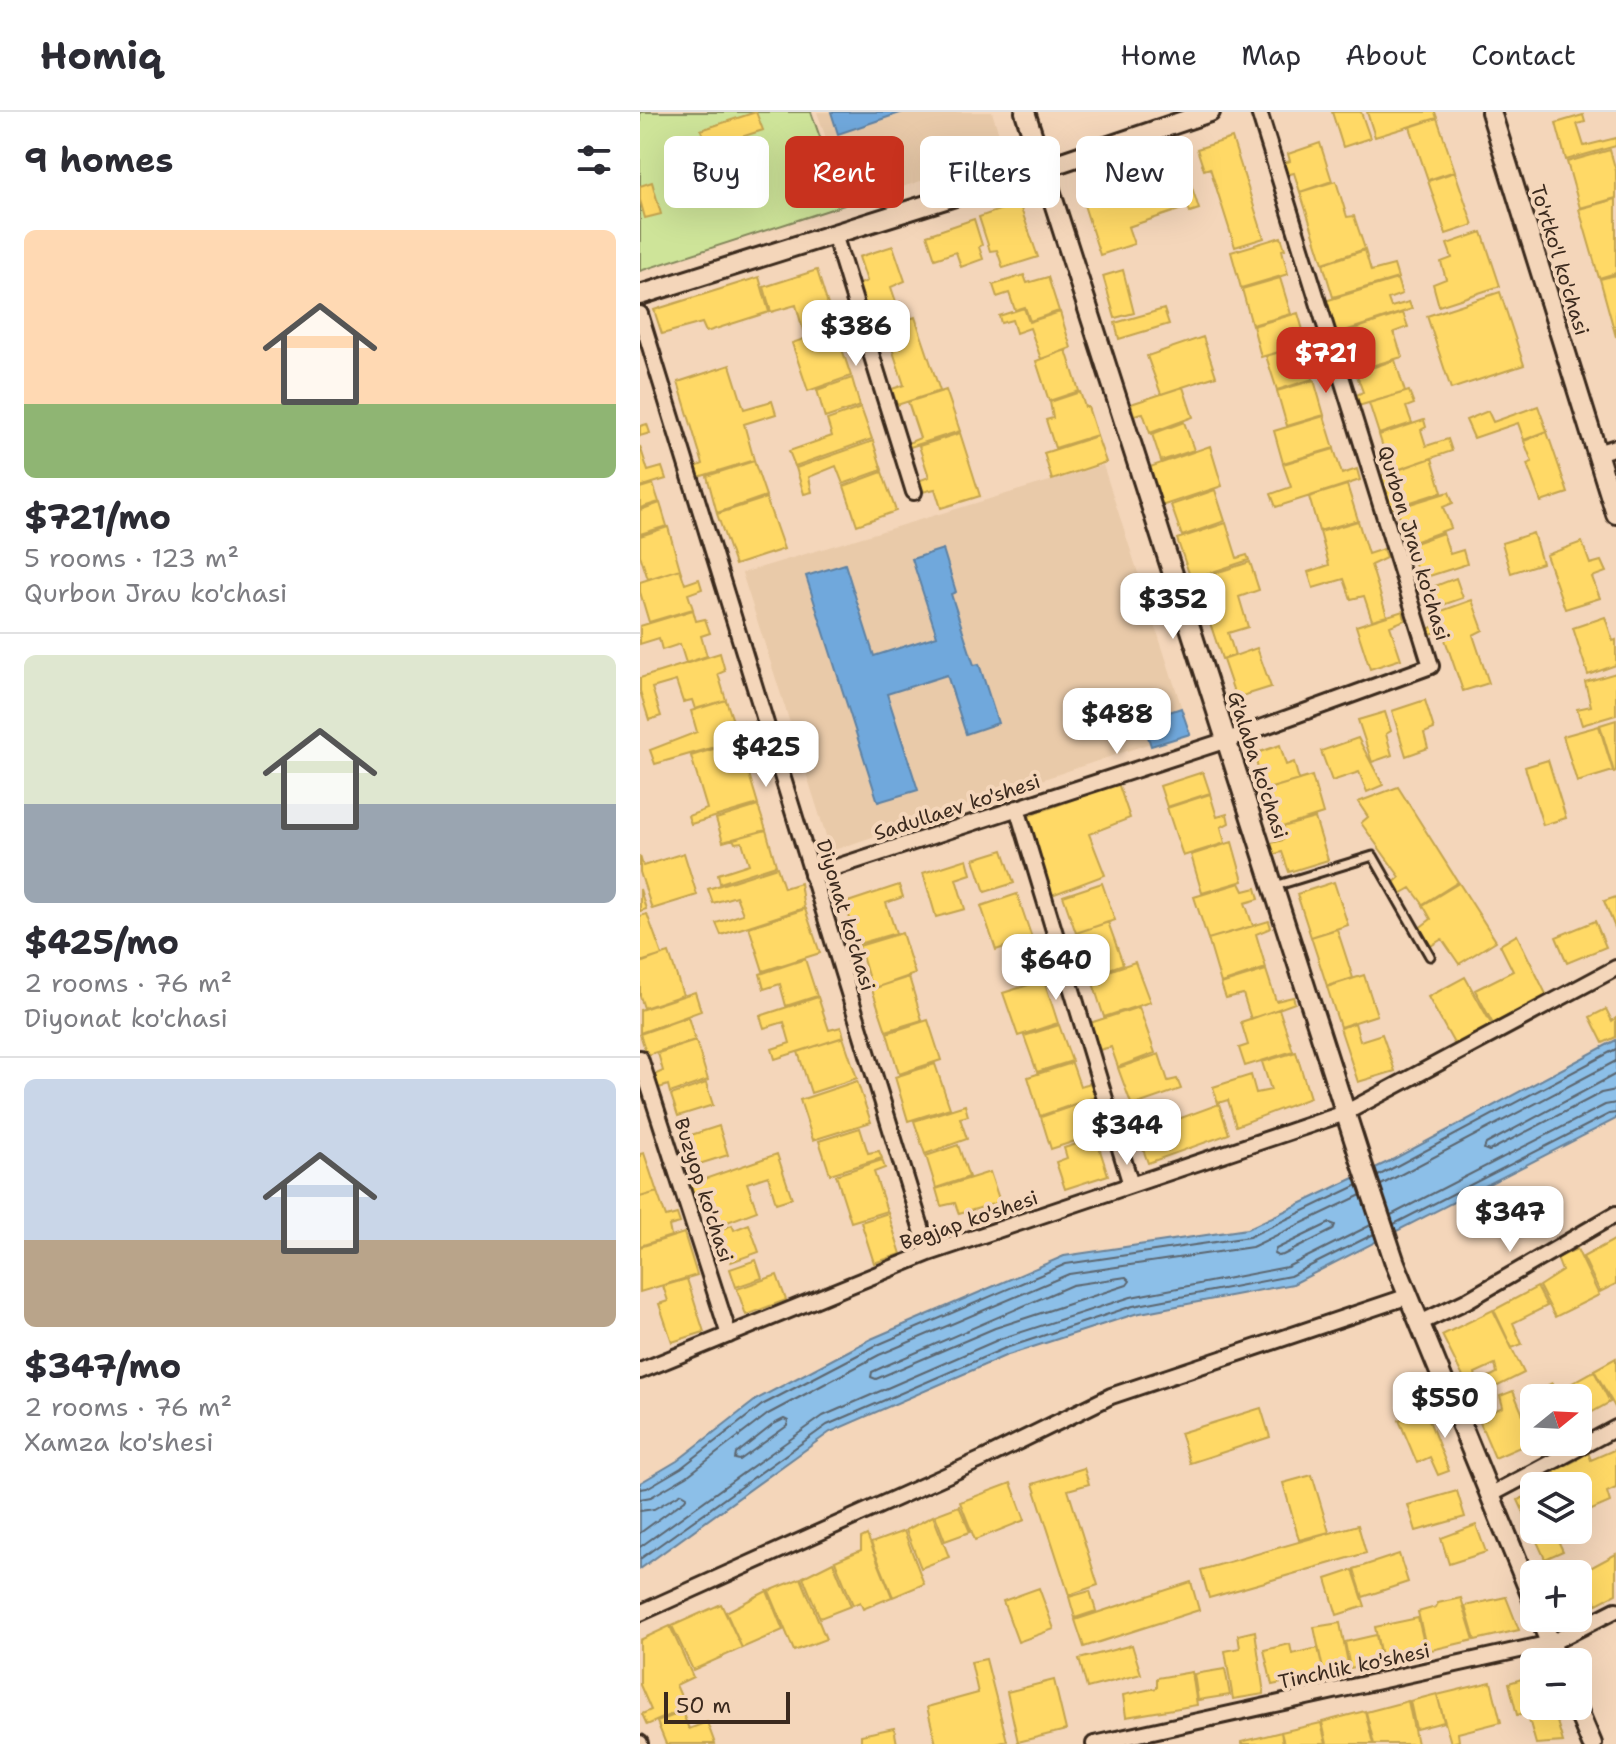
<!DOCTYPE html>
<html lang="en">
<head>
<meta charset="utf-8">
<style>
	:root { --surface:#fff; --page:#f7f7f7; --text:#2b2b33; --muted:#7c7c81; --line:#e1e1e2; --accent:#c8321e }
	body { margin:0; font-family:"Shantell Sans",sans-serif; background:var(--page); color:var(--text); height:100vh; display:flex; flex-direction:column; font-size:30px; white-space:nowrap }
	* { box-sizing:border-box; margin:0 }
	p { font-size:26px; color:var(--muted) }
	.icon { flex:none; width:44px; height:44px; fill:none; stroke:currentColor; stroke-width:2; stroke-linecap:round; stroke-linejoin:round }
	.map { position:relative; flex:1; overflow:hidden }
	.drawer { display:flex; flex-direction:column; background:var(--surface); width:640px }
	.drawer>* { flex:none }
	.top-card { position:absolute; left:24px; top:24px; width:760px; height:72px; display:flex; gap:16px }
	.needle { width:52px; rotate:72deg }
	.buttons { position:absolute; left:880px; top:1272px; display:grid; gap:16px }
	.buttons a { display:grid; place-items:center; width:72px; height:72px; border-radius:12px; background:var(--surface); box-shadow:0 8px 32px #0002; font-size:40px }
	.scale { position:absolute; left:24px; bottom:20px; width:126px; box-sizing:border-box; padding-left:8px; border:4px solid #3b2a1e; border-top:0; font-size:22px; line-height:28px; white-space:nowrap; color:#3b2a1e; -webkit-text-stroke:6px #f4d6ba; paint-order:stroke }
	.price { position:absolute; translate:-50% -68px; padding:0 18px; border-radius:16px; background:#fff; color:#222; font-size:26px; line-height:52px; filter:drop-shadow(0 2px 4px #0008) }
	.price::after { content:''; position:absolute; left:50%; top:48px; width:24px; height:18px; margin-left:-12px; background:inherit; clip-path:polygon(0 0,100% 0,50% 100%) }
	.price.on { background:var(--accent); color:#fff }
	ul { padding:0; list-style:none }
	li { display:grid; align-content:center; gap:16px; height:424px; padding:0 24px }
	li+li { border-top:2px solid var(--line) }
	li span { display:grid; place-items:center; height:248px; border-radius:12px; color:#555 }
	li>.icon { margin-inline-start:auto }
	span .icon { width:144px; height:144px; fill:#fffc; stroke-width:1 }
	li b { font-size:34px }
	h2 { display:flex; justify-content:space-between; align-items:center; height:96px; padding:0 24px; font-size:34px }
	.chip { padding:0 28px; border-radius:12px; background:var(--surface); box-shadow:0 8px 32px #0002; font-size:28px; line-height:72px }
	.chip.on { background:var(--accent); color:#fff }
	header { display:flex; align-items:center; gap:48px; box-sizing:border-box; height:112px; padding:0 40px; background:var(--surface); border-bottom:2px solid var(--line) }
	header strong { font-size:38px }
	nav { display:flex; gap:44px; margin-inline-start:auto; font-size:28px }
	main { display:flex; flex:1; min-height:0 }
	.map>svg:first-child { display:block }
</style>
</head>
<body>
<header>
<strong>Homiq</strong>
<nav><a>Home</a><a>Map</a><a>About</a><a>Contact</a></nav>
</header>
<main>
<section class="drawer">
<h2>9 homes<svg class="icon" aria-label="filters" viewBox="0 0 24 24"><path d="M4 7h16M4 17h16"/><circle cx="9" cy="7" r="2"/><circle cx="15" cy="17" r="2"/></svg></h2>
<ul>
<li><span style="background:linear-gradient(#ffd9b3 70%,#8fb573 0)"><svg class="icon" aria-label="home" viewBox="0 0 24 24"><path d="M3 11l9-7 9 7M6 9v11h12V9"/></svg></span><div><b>$721/mo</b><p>5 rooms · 123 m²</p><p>Qurbon Jrau ko'chasi</p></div></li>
<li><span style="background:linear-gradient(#dfe7d0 60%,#9aa5b1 0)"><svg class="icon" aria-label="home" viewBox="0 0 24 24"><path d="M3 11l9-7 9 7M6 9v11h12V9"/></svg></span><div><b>$425/mo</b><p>2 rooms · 76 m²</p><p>Diyonat ko'chasi</p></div></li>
<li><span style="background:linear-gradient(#c9d6e8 65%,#b9a48a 0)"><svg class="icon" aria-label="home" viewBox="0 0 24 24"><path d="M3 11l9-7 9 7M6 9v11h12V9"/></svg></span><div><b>$347/mo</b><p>2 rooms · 76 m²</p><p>Xamza ko'shesi</p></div></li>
</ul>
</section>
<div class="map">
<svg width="976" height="1632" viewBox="0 0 976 1632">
	<rect width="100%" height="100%" fill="#f4d6ba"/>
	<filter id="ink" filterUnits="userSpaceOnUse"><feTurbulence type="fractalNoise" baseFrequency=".0125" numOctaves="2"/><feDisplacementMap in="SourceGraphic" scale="16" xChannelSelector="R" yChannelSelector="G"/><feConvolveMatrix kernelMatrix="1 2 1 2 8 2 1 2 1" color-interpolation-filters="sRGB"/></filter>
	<g filter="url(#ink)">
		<path fill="#e9caa9" d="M177 0H352L365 42 209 92Z
			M463 353 549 618 191 739 102 461Z"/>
		<path fill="#cee499" stroke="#84875c" stroke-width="2" d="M0 0H171L204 93 0 159Z"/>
		<path fill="#8cbfe8" stroke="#6c8397" stroke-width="2" d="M976 928V1007L653 1172 495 1202 365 1244 190 1320 0 1457V1371L37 1349 117 1287 231 1227 424 1144 607 1117 754 1047Z"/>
		<path fill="#ffd966" stroke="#c4a450" stroke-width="2" d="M116 0 123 18 67 36 61 18Z
			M692 0H721L730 26 703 35Z
			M727 0H795L797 6 735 25Z
			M943 3 945 10 937 12 944 34 976 26V34L926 48 916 11Z
			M797 6 815 59 788 68 770 15Z
			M592 26 624 126 595 135 570 56 564 58 557 37Z
			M680 31 692 69 660 80 654 61 642 64 638 53 650 49 648 42Z
			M970 38 976 59V86L940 96 927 50Z
			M547 60 559 97 550 100 548 95 488 115 494 132 460 143 444 93Z
			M815 60 833 113 806 122 788 69Z
			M696 69 707 105 714 104 725 137 683 151 660 80Z
			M12 70 21 102 5 106 0 88V74Z
			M976 87V161L959 166 939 97Z
			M379 91 398 145 363 156 357 138 350 139 339 105Z
			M334 107 342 133 339 135 343 147 321 155 316 140 295 147 287 123Z
			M842 120 860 174 799 194 793 172 806 167 801 150 812 146 807 132Z
			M641 125 645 137 642 138 648 162 601 176 591 140Z
			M253 134 265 169 251 175 262 208 234 217 216 174 227 169 219 145Z
			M725 138 731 159 754 153 758 166 693 185 683 152Z
			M177 158 193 209 163 218 156 193 131 200 124 175Z
			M483 158 494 201 475 206 463 164Z
			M384 163 387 171 408 165 419 199 390 209 385 195 375 198 369 181 357 185 353 173Z
			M976 163V225L960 167Z
			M119 165 129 200 66 220 62 211 22 222 14 198Z
			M640 166 651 202 612 213 602 177Z
			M757 167 762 182 748 187 751 195 769 190 772 197 693 223 682 190Z
			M860 180 884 253 811 277 787 204Z
			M384 196 389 210 420 200 431 236 401 247 390 216 376 221 372 208 361 211 359 204Z
			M524 197 529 212 479 227 475 211Z
			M658 201 667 232 621 245 613 214Z
			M763 201 768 215 754 220 762 245 704 262 693 224Z
			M275 205 300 279 257 293 252 277 264 273 245 215Z
			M195 216 211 264 168 279 152 231Z
			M563 225 576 264 521 282 507 244Z
			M667 232 670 242 666 244 673 267 637 278 626 244Z
			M426 238 439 279 409 289 396 249Z
			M755 248 765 280 715 295 712 285 723 280 716 261Z
			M90 253 104 297 132 289 136 302 104 312 114 348 55 366 51 357 63 352 38 270Z
			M212 266 220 294 185 306 177 278Z
			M674 268 684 303 647 314 637 279Z
			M543 275 553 305 510 321 503 301 494 303 491 292Z
			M306 278 320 319 270 335 268 331 280 326 268 290Z
			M769 279 774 292 766 295 772 311 739 322 729 291Z
			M440 280 445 295H448L457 323 415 336 406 308 413 306 410 290Z
			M898 294 907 319 884 328 878 311 834 326 826 308 848 299 853 310Z
			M221 296 232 327 155 354 149 339 192 324 187 308Z
			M684 304 694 336 643 351 634 319Z
			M784 308 786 315 781 318 786 334 808 327 812 339 751 360 739 323Z
			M544 310 554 338 521 349 512 322Z
			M7 312 10 321 0 324V314Z
			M907 320 928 381 901 390 887 352 892 350 884 329Z
			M320 321 340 384 301 396 295 377 282 380 278 369 289 365 279 334Z
			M457 324 466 350 412 368 404 341Z
			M233 329 242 358 203 372 196 354 169 365 172 380 164 382 156 356Z
			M0 334 8 359 22 355 26 367 0 375Z
			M570 334 582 374 521 394 507 356Z
			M694 337 702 362 717 357 720 368 636 395 631 382 651 375 643 352Z
			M792 346 802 380 752 396 741 364Z
			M114 349 126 384 77 401 67 364Z
			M242 360 256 399 217 413 204 374Z
			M13 372 19 390 0 396V376Z
			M707 373 718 408 679 419 669 385Z
			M575 378 585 409 542 424 531 393Z
			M809 380 813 391 803 395 811 416 768 432 757 396Z
			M126 386 144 437 95 453 77 402Z
			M20 391 27 414 0 422V398Z
			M718 409 728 442 743 437 746 446 731 453 747 504 732 508 724 484 711 487 704 467 673 476 668 460 689 453 680 420Z
			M586 411 597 446 607 443 609 448 551 467 537 427Z
			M28 415 40 457 8 467 0 443V424Z
			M803 421 810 442 823 438 827 452 780 467 769 433Z
			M893 421 902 451 871 461 862 431Z
			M942 430 950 452 961 449 966 460 952 465 960 486 925 497 906 443Z
			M610 450 619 478 599 485 608 515 588 521 595 543 582 547 565 496 556 498 547 470Z
			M40 457 45 472 59 467 62 477 48 482 53 497 9 510 0 480V470Z
			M816 466 823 486 797 495 790 476Z
			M832 488 843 518 833 523 849 571 823 579 802 519 789 522 787 517 798 513 793 502Z
			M53 498 56 509 65 507 70 521 61 524 67 544 46 551 40 532 22 538 19 526 0 532V514Z
			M763 499 765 508 750 514 761 547 730 557 716 514Z
			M965 505 973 529 976 528V553L948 563 933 516Z
			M617 536 631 575 596 586 583 548Z
			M80 541 85 559 78 562 86 588 55 597 52 588 43 590 36 569 12 576 21 604 9 608 0 579V566Z
			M976 561V603L942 613 937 597 951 594 945 570Z
			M86 588 94 612 103 609 105 616 96 619 99 628 15 652 10 638 57 620 51 599Z
			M785 588 794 617 784 621 788 636 766 644 752 599Z
			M745 600 751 619 746 622 752 643 732 650 718 608Z
			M976 608V659L974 660 960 613Z
			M959 614 973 659 937 670 923 624Z
			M718 626 743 673 727 680 719 660 692 669 681 639Z
			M99 629 118 692 51 712 48 704 67 697 51 644Z
			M640 633 646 653 654 650 659 668 624 678 614 642Z
			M908 648 926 706 903 713 885 655Z
			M563 660 570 681 527 695 520 674Z
			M672 664 683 702 636 717 625 678Z
			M478 671 490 706 449 722 465 763 412 783 383 706Z
			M758 675 818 770 783 792 771 776 757 784 751 773 760 765 721 711 728 705 718 690Z
			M570 682 577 705 587 702 589 711 581 715 585 731 543 744 527 696Z
			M118 694 126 718 83 730 76 707Z
			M675 706 688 748 649 760 642 740 628 744 624 733 643 728 639 716Z
			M126 718 136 753 80 771 78 762 109 752 102 730 95 731 93 727Z
			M592 730 603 769 562 781 551 743Z
			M363 738 374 771 345 780 334 747Z
			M44 741 57 783 12 797 0 760V744L3 754Z
			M327 747 331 762 316 767 325 797 296 805 283 761Z
			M137 755 144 776 160 771 164 796 81 823 76 811 103 802 96 784 73 791 68 777Z
			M694 770 708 813 671 825 657 782Z
			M462 771 475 808 436 821 423 784Z
			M600 771 604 779 616 776 619 787 605 791 613 814 568 827 554 785Z
			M819 771 856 829 819 852 802 827 789 835 778 817 791 807 783 793Z
			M259 773 263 785 246 791 256 821 218 832 205 791Z
			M0 777 6 797 0 799Z
			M377 782 392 826 356 838 341 794Z
			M976 785V818L964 789Z
			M165 797 180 841 123 859 109 815Z
			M7 802 22 843 0 851V804Z
			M629 809 631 816 616 822 626 856 581 871 568 827Z
			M955 809 966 835 927 851 916 825Z
			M468 810 483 852 451 864 436 821Z
			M697 817 713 866 687 874 671 825Z
			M262 821 275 862 232 877 219 834Z
			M877 823 907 884 853 912 835 878 873 859 860 833Z
			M393 834 403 863 374 872 365 843Z
			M29 841 43 883 4 896 0 884V850Z
			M165 847 177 884 146 894 140 872 124 877 120 862Z
			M495 850 510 890 464 905 451 865Z
			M626 858 636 889 653 885 655 891 611 907 603 882 586 886 581 872Z
			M724 863 737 903 700 915 687 875Z
			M269 865 282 908 246 919 232 877Z
			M825 865 853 915 816 935 788 885Z
			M404 868 418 911 378 924 363 881Z
			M55 880 61 899 0 921V898Z
			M178 885 189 918 201 915 204 925 135 947 132 937 150 931 144 910 124 916 120 904Z
			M499 895 515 941 478 955 471 935 459 938 450 911Z
			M639 897 653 939 605 954 599 936 608 933 601 910Z
			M966 897 972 909 976 906V925L963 931 950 905Z
			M48 905 55 928 7 943 0 922Z
			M288 908 301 948 259 962 247 921Z
			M715 911 720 929 742 922 755 959 718 970 700 916Z
			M419 913 432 949 397 960 384 924Z
			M203 925 217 966 171 981 158 940Z
			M56 929 68 968 30 981 28 973 16 977 12 964 23 959 18 941Z
			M656 940 670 986 596 1014 588 988 578 991 573 975 611 963 616 981 631 978 622 950Z
			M519 942 528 969 537 967 541 977 492 994 478 956Z
			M432 951 440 974 451 971 455 985 400 1004 388 965Z
			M295 952 310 996 268 1009 255 965Z
			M217 969 231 1010 173 1028 160 988Z
			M66 971 73 993 38 1004 31 983Z
			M456 986 466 1019 411 1037 401 1005Z
			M579 992 589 1022 508 1051 495 1015 530 1001 533 1009Z
			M325 993 328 1004 320 1006 327 1027 285 1042 274 1009Z
			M79 1014 88 1043 56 1053 48 1024Z
			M220 1016 228 1041 239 1039 242 1046 190 1062 179 1029Z
			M456 1026 468 1063 425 1077 416 1050 427 1046 424 1036Z
			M318 1033 329 1065 296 1076 286 1044Z
			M4 1041 17 1080 0 1085V1042Z
			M137 1042 152 1086 136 1091 128 1064 107 1071 117 1099 74 1115 66 1093 51 1097 47 1083 53 1081 50 1072Z
			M242 1048 245 1056 234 1060 247 1099 211 1110 196 1063Z
			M350 1060 360 1090 319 1102 315 1091 301 1094 296 1077Z
			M17 1080 26 1105 37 1102 40 1111 29 1114 31 1124 0 1134V1085Z
			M248 1101 261 1142 234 1151 221 1110Z
			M109 1112 119 1140 91 1150 79 1118 92 1113 94 1118Z
			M44 1121 57 1163 0 1180V1135Z
			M976 1127V1172L960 1180 943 1145Z
			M937 1137 959 1183 915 1205 899 1174 922 1159 917 1146Z
			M116 1148 122 1166 96 1175 90 1157Z
			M137 1163 146 1188 106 1203 97 1177Z
			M47 1167 64 1220 32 1230 19 1192 28 1189 23 1174Z
			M897 1175 907 1194 873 1211 882 1232 872 1236 854 1198Z
			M853 1198 884 1261 850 1278 845 1267 857 1261 855 1252 835 1261 841 1286 835 1289 802 1223Z
			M976 1246V1297L954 1258Z
			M954 1259 970 1290 938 1308V1286H924L920 1278Z
			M912 1271 920 1286H894V1309L883 1286Z
			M873 1279 894 1329 855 1346 838 1306 863 1295 860 1284Z
			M621 1296 630 1325 550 1351 540 1321Z
			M785 1298 809 1359 798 1363 790 1345 777 1351 759 1308Z
			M976 1337V1376L967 1380 970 1390 938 1404V1374H920L914 1359 937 1348 936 1344 947 1338 951 1348Z
			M444 1356 449 1372 428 1378 458 1473 429 1483 393 1372Z
			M672 1363 689 1420 659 1428 643 1371Z
			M371 1371 385 1408 335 1428 320 1390Z
			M817 1379 825 1405 776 1419 768 1393Z
			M894 1380V1418H913L923 1439 905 1447 878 1388Z
			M319 1394 330 1420 305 1429 295 1403Z
			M293 1404 309 1445 281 1456 266 1418Z
			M718 1413 726 1441 569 1486 561 1458Z
			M836 1413 846 1440 809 1452 801 1426Z
			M264 1419 284 1472 253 1485 231 1431Z
			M227 1423 252 1485 223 1497 220 1490 213 1493 195 1449 221 1438V1426Z
			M759 1442 768 1470 723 1485 714 1457Z
			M976 1442V1482L957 1492 941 1461Z
			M193 1450 211 1494 180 1506 163 1465Z
			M713 1458 725 1494 697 1503 686 1467Z
			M940 1462 956 1492 938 1501V1463Z
			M161 1466 186 1527 154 1539 129 1479Z
			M551 1470 559 1498 444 1535 435 1508Z
			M399 1476 414 1517 378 1530 363 1489Z
			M127 1479 143 1518 102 1536 86 1500Z
			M450 1479 456 1499 435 1506 429 1485Z
			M866 1485 879 1518 835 1528 825 1494Z
			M821 1486 834 1528 787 1539 778 1500 796 1495 798 1491Z
			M81 1492 102 1536 53 1558 32 1514Z
			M778 1506 786 1539 742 1549 735 1515Z
			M700 1511 709 1556 684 1562 674 1515Z
			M30 1514 53 1565 36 1573 46 1596 7 1613 2 1602 11 1598 0 1573V1528Z
			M615 1519 624 1582 593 1587 585 1539 600 1536 598 1523Z
			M736 1523 741 1549 710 1556 705 1530Z
			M650 1532 652 1542 678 1536 684 1562 632 1573 624 1538Z
			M492 1533 501 1562 447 1576 439 1547Z
			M346 1547 367 1629 356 1632H296L287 1595 338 1581 331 1550Z
			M585 1557 590 1583 558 1588 554 1562Z
			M552 1560 557 1593 486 1605 483 1583 517 1576V1566Z
			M894 1563V1594L913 1596 923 1630 896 1632 887 1600 877 1603 869 1571Z
			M414 1568 426 1618 378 1630 367 1580Z
			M851 1570 861 1610 818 1621 819 1629 811 1631 797 1583Z
			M797 1582 804 1610 776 1617 770 1589Z
			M768 1589 777 1632H734L726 1600Z
			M725 1599 733 1632H687L682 1610Z
			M42 1600 49 1617 67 1610 75 1632H26L17 1610Z
			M681 1611 686 1632H644L641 1620Z
			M254 1616 257 1632H221V1623Z
			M641 1620 643 1632H601V1630Z"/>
		<path fill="#6fa8dc" stroke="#5f82a3" stroke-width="2" d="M191 0H263L198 22Z
			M303 437 316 480 311 482 334 553 339 552 358 611 326 622 307 563 247 582 278 678 238 690 166 464 205 452 234 544 297 524 272 447Z
			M541 596 550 622 511 634 503 609Z"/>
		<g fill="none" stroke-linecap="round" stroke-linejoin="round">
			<path stroke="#5b666f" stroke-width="2" d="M976 962 846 1032 844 1037 849 1039 961 981 976 978
				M738 1064 976 937
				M741 1073 976 949
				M751 1103 965 993 976 991
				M690 1111 695 1113 693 1118 643 1143 638 1144 634 1142 636 1137Z
				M754 1112 969 1002 976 1001
				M486 1165 490 1169 487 1173 355 1216 236 1267 231 1265 232 1260 245 1254 432 1173Z
				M144 1307 148 1309 147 1314 100 1348 95 1347 96 1342 134 1312Z
				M0 1377 7 1376 41 1356 122 1293 235 1234 426 1152 609 1125 718 1073
				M0 1387 11 1385 47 1364 128 1302 239 1243 429 1162 612 1135 721 1083
				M0 1399 14 1397 42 1381 47 1384 45 1388 0 1421
				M0 1435 183 1304 360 1227 491 1185 647 1155 731 1113
				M0 1447 187 1313 363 1237 493 1194 650 1164 734 1122"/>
			<defs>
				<path id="lane" d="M635 774 733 744 790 844"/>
				<path id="street" d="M194 122 274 380
					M0 202 289 1141
					M957 341 976 335
					M377 696 491 1073
					M172 763 587 628 791 554 619 0
					M0 946 89 1223
					M780 1211 826 1189 976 1102
					M0 1259 289 1141 705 1001 976 856
					M850 1383 976 1316
					M0 1501 345 1346 471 1284 769 1184
					M0 1631V1632
					M454 1632 911 1531 976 1498"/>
				<path id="secondary" d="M385 0 720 1046 755 1151 894 1490
					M851 0 976 402
					M0 183 404 56 570 0
					M900 1506 918 1550
					M936 1594 952 1632"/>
			</defs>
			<use href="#lane" stroke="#3b2a1e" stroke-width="13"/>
			<use href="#street" stroke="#3b2a1e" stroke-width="20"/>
			<use href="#secondary" stroke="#3b2a1e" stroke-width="24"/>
			<use href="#lane" stroke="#f4d6ba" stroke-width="7"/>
			<use href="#street" stroke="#f4d6ba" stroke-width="14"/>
			<use href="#secondary" stroke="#f4d6ba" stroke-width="18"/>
		</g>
	</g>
	<g text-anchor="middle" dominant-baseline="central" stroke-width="8" stroke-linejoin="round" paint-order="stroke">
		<g font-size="20" fill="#3b2a1e" stroke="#f4d6ba">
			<text transform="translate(920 148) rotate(73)">To'rtko'l ko'chasi</text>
			<text transform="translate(774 431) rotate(73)">Qurbon Jrau ko'chasi</text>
			<text transform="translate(618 653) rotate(72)">G'alaba ko'chasi</text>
			<text transform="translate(317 695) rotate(-18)">Sadullaev ko'shesi</text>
			<text transform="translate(206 803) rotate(73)">Diyonat ko'chasi</text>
			<text transform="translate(64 1078) rotate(72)">Buzyop ko'chasi</text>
			<text transform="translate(329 1108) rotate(-19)">Begjap ko'shesi</text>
			<text transform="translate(714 1554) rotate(-12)">Tinchlik ko'shesi</text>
		</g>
	</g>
</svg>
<div class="buttons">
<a><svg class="needle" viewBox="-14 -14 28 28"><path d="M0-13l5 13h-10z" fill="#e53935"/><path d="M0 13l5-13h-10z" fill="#7c7c81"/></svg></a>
<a><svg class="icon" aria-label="layers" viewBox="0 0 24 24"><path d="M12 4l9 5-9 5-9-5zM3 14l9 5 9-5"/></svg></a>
<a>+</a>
<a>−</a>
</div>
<div class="scale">50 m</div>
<b class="price" style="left:216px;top:256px">$386</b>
<b class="price on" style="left:686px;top:283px">$721</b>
<b class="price" style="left:533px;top:529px">$352</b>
<b class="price" style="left:477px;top:644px">$488</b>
<b class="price" style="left:126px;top:677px">$425</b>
<b class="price" style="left:416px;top:890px">$640</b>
<b class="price" style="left:487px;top:1055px">$344</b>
<b class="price" style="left:870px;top:1142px">$347</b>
<b class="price" style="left:805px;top:1328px">$550</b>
<div class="top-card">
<a class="chip">Buy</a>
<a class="chip on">Rent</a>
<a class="chip">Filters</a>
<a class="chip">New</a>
</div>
</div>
</main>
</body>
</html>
